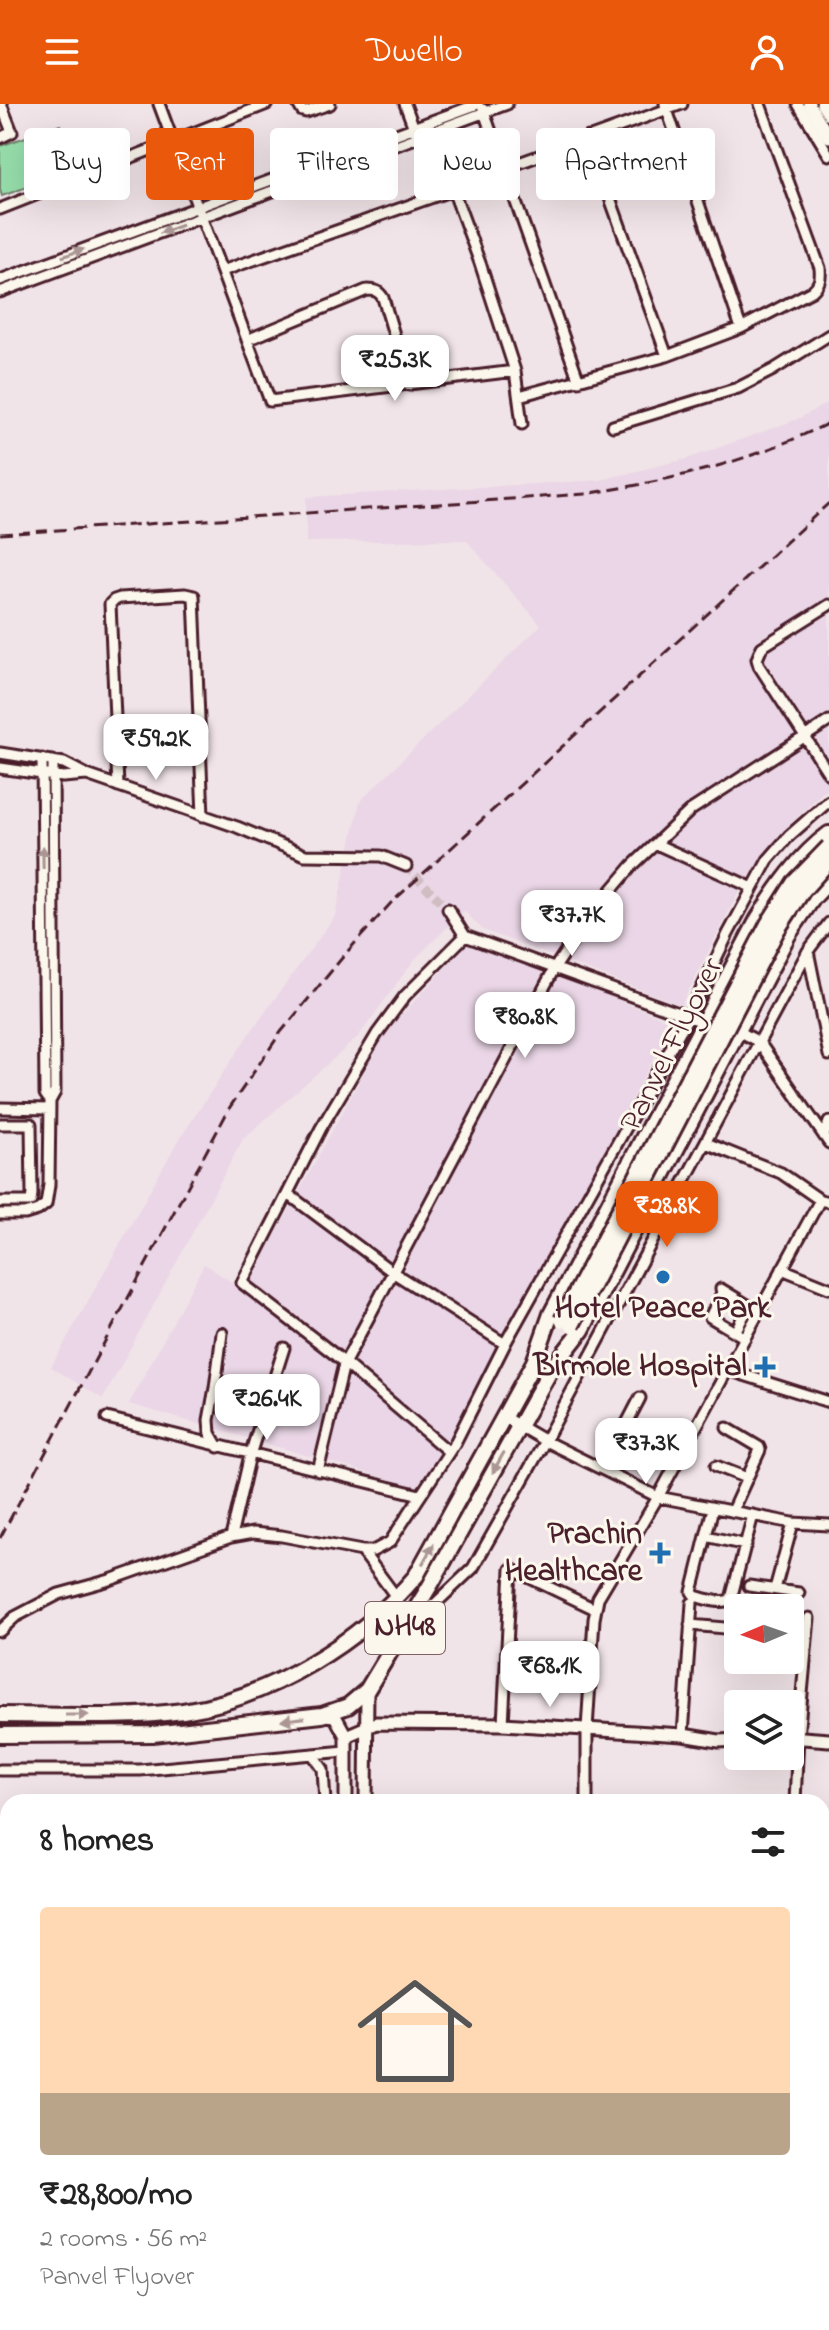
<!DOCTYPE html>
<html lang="en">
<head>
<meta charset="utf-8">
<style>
	:root { --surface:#fff; --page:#f6f6f6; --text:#222; --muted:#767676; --line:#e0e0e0; --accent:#ea580c }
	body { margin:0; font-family:"Indie Flower",sans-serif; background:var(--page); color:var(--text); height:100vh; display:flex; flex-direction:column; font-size:30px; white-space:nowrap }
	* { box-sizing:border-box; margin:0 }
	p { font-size:26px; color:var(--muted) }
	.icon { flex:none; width:44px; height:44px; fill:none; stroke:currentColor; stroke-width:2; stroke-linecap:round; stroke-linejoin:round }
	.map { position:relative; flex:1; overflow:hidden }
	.drawer { position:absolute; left:0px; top:1690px; width:830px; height:536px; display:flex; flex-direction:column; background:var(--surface); border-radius:24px 24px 0 0; box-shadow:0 8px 32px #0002 }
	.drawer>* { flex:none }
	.top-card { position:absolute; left:24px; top:24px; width:782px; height:72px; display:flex; gap:16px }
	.needle { width:52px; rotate:268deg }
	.buttons { position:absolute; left:724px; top:1490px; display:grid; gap:16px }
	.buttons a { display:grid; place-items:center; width:80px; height:80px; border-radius:8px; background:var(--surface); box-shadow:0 8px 32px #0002; font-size:40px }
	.price { position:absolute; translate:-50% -68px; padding:0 18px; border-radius:16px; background:#fff; color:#222; font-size:26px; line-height:52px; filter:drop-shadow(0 2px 4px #0008) }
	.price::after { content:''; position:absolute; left:50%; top:48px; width:24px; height:18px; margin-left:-12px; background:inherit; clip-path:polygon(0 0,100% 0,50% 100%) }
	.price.selected { background:var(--accent); color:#fff }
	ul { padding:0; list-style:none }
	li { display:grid; align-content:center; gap:16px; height:424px; padding:0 40px }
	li+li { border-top:2px solid var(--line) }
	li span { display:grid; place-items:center; height:248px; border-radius:8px; color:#555 }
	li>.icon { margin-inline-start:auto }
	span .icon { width:144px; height:144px; fill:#fffc; stroke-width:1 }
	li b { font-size:34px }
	h2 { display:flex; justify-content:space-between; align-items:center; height:96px; padding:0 40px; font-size:34px }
	.chip { padding:0 28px; border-radius:8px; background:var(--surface); box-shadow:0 8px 32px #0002; font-size:28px; line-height:72px }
	.chip.selected { background:var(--accent); color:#fff }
	header { display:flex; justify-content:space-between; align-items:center; height:104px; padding:0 40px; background:var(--accent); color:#fff; font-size:36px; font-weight:600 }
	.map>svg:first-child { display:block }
</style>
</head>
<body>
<header><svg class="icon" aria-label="menu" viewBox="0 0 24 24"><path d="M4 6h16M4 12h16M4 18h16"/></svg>Dwello<svg class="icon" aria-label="person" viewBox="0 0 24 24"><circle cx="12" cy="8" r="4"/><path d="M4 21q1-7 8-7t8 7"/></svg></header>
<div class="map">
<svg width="829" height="2226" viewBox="0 0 829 2226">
	<rect width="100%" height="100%" fill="#f1e4e8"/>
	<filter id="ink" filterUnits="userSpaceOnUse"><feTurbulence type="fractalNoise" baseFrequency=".0125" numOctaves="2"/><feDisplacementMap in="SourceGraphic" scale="16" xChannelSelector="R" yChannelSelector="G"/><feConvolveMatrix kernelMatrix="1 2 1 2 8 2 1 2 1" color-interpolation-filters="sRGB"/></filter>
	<g filter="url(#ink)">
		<path fill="#ead6e6" d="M829 298V685L822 689 780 730 741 784 681 901 483 826 464 807 414 856 358 933 243 1035 103 1295 51 1263 175 1042 247 933 335 812 360 697 541 521 466 436 306 438V393L601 376 690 354 798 315Z
			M470 837 673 918 451 1335 416 1383 129 1300 204 1160 245 1187 386 928Z"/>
		<path fill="#96ddaa" stroke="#707e6a" stroke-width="2" d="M60 21 75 66 2 92 0 86V42Z"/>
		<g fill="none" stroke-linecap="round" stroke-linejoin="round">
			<path stroke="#6c8997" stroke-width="3" d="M0 2012 8 2054
				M86 2218 98 2226"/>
			<path stroke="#d0bdc2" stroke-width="9" stroke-dasharray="9 4.5" stroke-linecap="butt" d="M406 762 448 805"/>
			<defs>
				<path id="minor" d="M159 0 270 297 515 267
					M298 0 302 7 306 8 330 0
					M405 0 415 27
					M665 0 741 224
					M798 0 829 51
					M483 5 579 277
					M588 33 667 252
					M0 34 12 28 1 0
					M453 86 480 159 515 267 522 320
					M0 105 267 0
					M222 167 453 86 505 64 682 0
					M0 176 478 0
					M0 188 507 0
					M247 236 367 186C375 186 379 187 383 194L409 281
					M519 292 667 252 741 224 812 187C820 180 821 174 820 164L760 0
					M613 322 738 284 773 266 829 231
					M829 501 762 543 757 555 759 562 829 670
					M0 649 64 659 87 671 237 723 305 751 381 752 406 762
					M0 664 63 673 87 671
					M118 682 110 500 114 496 120 494 185 490 194 492 203 712
					M656 740 753 784
					M448 805 465 832 706 919
					M808 847 829 951
					M736 926 759 938 829 1039
					M50 997 55 988 53 657
					M0 1004 50 1005
					M0 1020H31L32 1090 31 1097 28 1098H0
					M824 1032 829 1018
					M706 1039 781 1069 820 1096 829 1098
					M288 1090 394 1169 505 1240
					M0 1110H25L38 1106 46 1100 49 1081 50 997 45 990 42 655
					M782 1165 829 1184
					M721 1185 759 1208
					M723 1187 710 1213 745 1234
					M735 1228 749 1202
					M728 1266 829 1298
					M504 1313 545 1337 658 1393 793 1419 829 1421
					M107 1314 420 1391
					M727 1324 759 1343 760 1346 732 1407
					M218 1343 210 1329 209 1316 215 1284 222 1229
					M449 1348 334 1250 242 1179 321 1024 377 930 405 892 465 832
					M716 1362 747 1374
					M603 1365 640 1294
					M318 1367 344 1260 554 865 588 814 632 762 691 706 829 617
					M713 1404 692 1488 695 1492C705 1495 722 1501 731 1495L753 1411
					M706 1432 746 1441
					M231 1433 250 1351 284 1244
					M362 1447 397 1494
					M749 1482 799 1489
					M775 1485 793 1419
					M419 1500 427 1504 435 1500 473 1464 545 1337 808 847 829 819
					M690 1521 725 1524
					M0 1527 15 1513 59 1490 110 1476 231 1433 253 1429 282 1432 362 1447H373L390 1438 455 1339 507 1236 688 913 728 830 768 756 789 732 829 697
					M503 1620 511 1465 595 1505
					M683 1631 692 1499
					M313 1651 323 1665 325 1698
					M0 1666H140L346 1647
					M587 1698V1625L594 1515 598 1494 658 1393 820 1096
					M795 1698 798 1633 809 1514
					M822 1836 829 1837
					M822 1974 829 1973
					M822 2021 829 2016
					M822 2035 824 2073
					M822 2109H829
					M325 2226 326 2218
					M805 2226V2218"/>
				<path id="major" d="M809 0 829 33
					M822 0 829 11
					M325 1611 335 1612 346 1632V1698
					M346 1632 376 1619 503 1620 683 1631 719 1637 738 1636
					M790 1633 829 1636
					M366 1698 367 1586
					M368 2218V2226
					M340 2226 341 2218"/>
				<path id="highway" d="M0 1611C58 1611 126 1615 183 1607 270 1594 360 1538 416 1472L534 1258 551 1210 758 815C777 784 799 752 829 730
					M0 1631 153 1630 322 1611 348 1602 367 1586 431 1480 550 1267 582 1226 788 831 813 794 829 777"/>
			</defs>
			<use href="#minor" stroke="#4a1f2b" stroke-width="15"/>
			<use href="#major" stroke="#4a1f2b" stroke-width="17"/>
			<use href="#highway" stroke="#4a1f2b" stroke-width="20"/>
			<use href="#minor" stroke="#fbf7ec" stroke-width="9"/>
			<use href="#major" stroke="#fbf7ec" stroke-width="11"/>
			<use href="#highway" stroke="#fbf7ec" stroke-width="14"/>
			<path stroke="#4a1f2b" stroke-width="3" stroke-dasharray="12 6" stroke-linecap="butt" d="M0 430 585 390C674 376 747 359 829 319
				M0 1434 230 1003 281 928 347 848 391 799 829 399"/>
			<defs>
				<path id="highway-bridge" d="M562 1216 768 820 794 779 829 743
					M572 1221 777 826 803 786 829 757"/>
			</defs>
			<use href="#highway-bridge" stroke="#4a1f2b" stroke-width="20" stroke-linecap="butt"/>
			<use href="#highway-bridge" stroke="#fbf7ec" stroke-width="14"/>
		</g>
		<defs><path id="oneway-solid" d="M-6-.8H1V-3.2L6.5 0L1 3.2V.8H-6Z" transform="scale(2)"/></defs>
		<g fill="#ab9695">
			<use href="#oneway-solid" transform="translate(171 125) rotate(160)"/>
			<use href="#oneway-solid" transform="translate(73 149) rotate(-20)"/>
			<use href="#oneway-solid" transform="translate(43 753) rotate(-91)"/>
			<use href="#oneway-solid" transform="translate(498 1359) rotate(119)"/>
			<use href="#oneway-solid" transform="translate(428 1450) rotate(-61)"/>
			<use href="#oneway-solid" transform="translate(77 1611)"/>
			<use href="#oneway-solid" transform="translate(293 1615) rotate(173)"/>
		</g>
	</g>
	<g fill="#1f6fb2" stroke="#fbf7ec" stroke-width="3">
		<circle cx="663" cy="1173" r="8"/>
		<path d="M761 1251h8v8h8v8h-8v8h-8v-8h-8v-8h8z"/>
		<path d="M656 1437h8v8h8v8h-8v8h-8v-8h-8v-8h8z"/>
	</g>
	<g text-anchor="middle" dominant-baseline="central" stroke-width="6" stroke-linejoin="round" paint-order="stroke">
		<rect fill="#fbf7ec" stroke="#7f6065" stroke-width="2" x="365" y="1498" width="80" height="52" rx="6"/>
		<g font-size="30" font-weight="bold" fill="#4a1f2b">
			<text x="405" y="1524">NH48</text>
		</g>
		<g font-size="32" fill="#4a1f2b" stroke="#fbf7ec">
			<text transform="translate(673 941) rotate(-63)">Panvel Flyover</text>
		</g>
		<g font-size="32" font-weight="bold" fill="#4a1f2b" stroke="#fbf7ec" text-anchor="end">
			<text x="663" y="1205" text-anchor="middle">Hotel Peace Park</text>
			<text x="747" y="1263">Birmole Hospital</text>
			<text x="642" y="1431">Prachin<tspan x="642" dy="37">Healthcare</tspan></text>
		</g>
	</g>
</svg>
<div class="buttons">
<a><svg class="needle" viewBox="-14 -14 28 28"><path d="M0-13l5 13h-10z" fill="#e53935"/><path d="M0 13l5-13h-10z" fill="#767676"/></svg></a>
<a><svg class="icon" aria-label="layers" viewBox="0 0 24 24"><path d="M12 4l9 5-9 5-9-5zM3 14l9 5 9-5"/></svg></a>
</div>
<b class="price" style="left:395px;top:299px">₹25.3K</b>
<b class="price" style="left:156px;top:678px">₹59.2K</b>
<b class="price" style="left:572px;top:854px">₹37.7K</b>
<b class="price" style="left:525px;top:956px">₹80.8K</b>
<b class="price selected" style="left:667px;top:1145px">₹28.8K</b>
<b class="price" style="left:267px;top:1338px">₹26.4K</b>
<b class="price" style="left:646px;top:1382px">₹37.3K</b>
<b class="price" style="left:550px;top:1605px">₹68.1K</b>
<div class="top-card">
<a class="chip">Buy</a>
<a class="chip selected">Rent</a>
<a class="chip">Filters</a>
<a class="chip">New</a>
<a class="chip">Apartment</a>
</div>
<section class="drawer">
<h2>8 homes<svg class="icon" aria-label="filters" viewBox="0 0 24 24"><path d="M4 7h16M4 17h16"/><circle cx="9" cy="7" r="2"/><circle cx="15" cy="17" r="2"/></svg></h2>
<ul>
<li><span style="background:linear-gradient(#ffd9b3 75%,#b9a48a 0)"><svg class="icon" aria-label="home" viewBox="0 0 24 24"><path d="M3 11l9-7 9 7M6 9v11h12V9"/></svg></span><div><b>₹28,800/mo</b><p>2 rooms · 56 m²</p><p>Panvel Flyover</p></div></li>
</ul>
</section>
</div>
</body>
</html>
